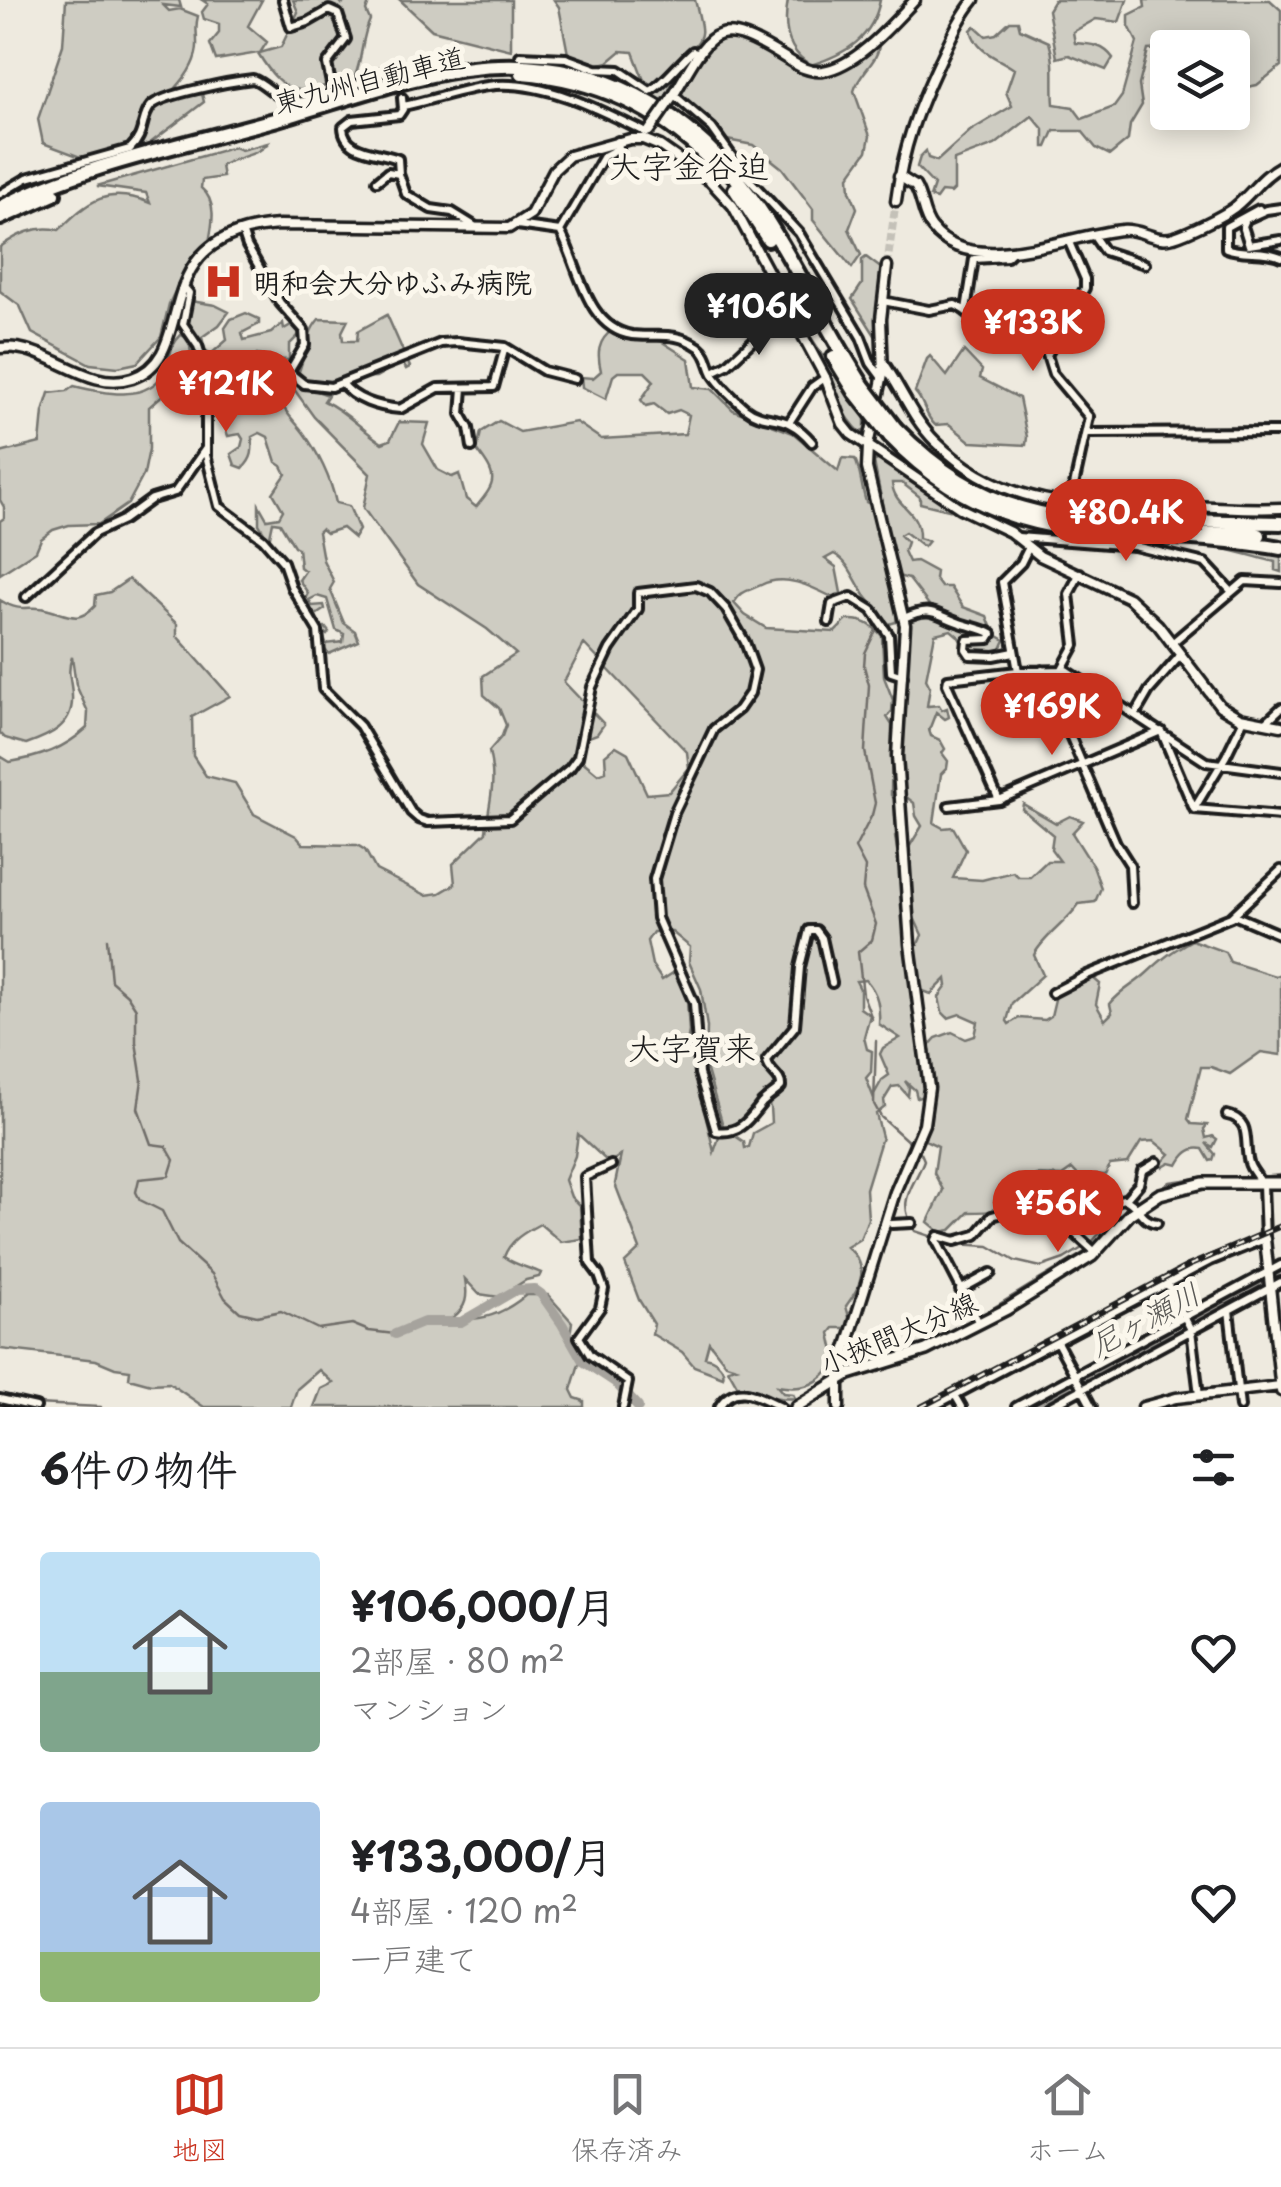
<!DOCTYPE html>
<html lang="ja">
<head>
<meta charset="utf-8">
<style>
	:root { --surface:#fff; --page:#f6f6f6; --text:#202124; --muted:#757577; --line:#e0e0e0; --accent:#c8321e }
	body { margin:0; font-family:"Playpen Sans","Klee One",sans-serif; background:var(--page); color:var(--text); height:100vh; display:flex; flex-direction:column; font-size:38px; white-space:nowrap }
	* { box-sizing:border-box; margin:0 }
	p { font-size:32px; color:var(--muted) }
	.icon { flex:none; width:55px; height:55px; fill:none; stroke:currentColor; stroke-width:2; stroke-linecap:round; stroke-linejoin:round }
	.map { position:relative; height:1407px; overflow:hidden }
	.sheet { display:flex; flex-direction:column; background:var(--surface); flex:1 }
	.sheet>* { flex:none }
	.fabs { position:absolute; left:1150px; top:30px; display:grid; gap:20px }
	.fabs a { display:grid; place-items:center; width:100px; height:100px; border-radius:10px; background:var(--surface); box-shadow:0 5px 25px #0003; font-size:50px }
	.price { position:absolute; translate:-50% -85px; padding:0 22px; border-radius:35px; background:var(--accent); color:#fff; font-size:32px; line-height:65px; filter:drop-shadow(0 2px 5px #0008) }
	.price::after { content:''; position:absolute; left:50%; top:60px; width:30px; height:22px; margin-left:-15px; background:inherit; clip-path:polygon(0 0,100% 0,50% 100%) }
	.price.on { background:#222; color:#fff }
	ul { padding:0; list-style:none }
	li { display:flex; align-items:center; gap:30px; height:250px; padding:0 40px }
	li span { display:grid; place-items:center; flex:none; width:280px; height:200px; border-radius:10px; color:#555 }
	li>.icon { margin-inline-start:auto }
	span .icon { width:120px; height:120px; fill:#fffc; stroke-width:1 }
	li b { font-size:42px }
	h2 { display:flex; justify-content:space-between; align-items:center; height:120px; padding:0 40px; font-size:42px }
	.dock { display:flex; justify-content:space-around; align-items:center; height:140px; border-top:2px solid var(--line); background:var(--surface); font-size:28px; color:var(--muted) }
	.dock a { display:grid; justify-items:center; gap:5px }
	.dock .on { color:var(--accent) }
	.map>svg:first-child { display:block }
</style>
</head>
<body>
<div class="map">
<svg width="1281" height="1407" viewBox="0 0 1281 1407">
	<rect width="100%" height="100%" fill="#eeeadf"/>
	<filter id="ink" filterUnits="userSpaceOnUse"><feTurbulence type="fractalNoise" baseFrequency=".01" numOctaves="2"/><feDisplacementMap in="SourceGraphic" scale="20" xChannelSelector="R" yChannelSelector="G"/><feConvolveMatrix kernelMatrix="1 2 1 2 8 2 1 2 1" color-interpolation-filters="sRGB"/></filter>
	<g filter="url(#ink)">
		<path fill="#ceccc2" stroke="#75746f" stroke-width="2.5" fill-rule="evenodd" d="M66 0H179L181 7 163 5 169 11 180 9 198 16C195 27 197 31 197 42 198 59 186 77 175 89L178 98 202 94 204 102 141 150 83 158 43 143 38 119 63 45Z
			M202 0H262L248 26 267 42 260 53 281 47 298 12 293 0H339L342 4 348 0H370L366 11 370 20C361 39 363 56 355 76 306 92 289 105 258 53L216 60 210 44 219 33V24L204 19 202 12 208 4Z
			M400 0H511V50L432 30Z
			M554 0H695C707 46 702 31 679 68 673 77 671 89 665 98L658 101 650 96 633 52 621 51 608 62 593 66 568 54 559 7Z
			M788 0H880C873 38 846 54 811 65 786 51 783 26 788 0Z
			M1054 0H1127L1119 22 1096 19 1073 32 1075 43C1090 44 1103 44 1113 58L1106 70 1069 55 1057 58 1048 10Z
			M1144 0H1270L1281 10V66L1257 85 1233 90 1232 48H1168L1167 55 1161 49 1148 50 1139 85 1142 105 1130 125 1128 140 1110 155 1096 148 1082 131H1054L1047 147H1044V130L1032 116 995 145 954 160V190L951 193 941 192 936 199 930 197 934 185 917 167 920 157 926 151 928 158 937 161 970 131 1012 106 1006 92 1014 69C997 57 977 53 971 30L975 26 986 36 996 34 1010 21H1018L1020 29 1049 42C1056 62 1052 83 1054 104L1073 107 1082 119 1114 107 1122 96 1137 42 1129 26V15L1145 7Z
			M729 37C743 38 755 44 766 51 822 87 826 81 879 44 879 61 859 73 854 91L870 136 867 151 849 176 850 191 857 208 849 229 861 255 852 268 813 220V209L782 168 753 145 722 139 681 96C681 72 707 45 729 37Z
			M268 143C256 158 237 155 221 166L223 177 202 180 201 188C217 201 213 223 209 242L192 256 169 304 161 337 137 363 118 367 90 364 32 333 20 306 0 291V247C18 234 36 225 59 230 89 200 108 186 150 203L146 193 97 186 234 147 241 150Z
			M866 257 882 269 876 337 852 299 862 284V260Z
			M191 301 215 305 229 312 219 325 202 337 205 350 211 354 227 340 225 328 231 319 246 313 259 319V324L242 333 244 340 271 333 283 323 284 329 291 325 299 330V335L289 345V360L269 359 257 354 242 366 233 365 230 355 210 367 199 362 187 319Z
			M387 315 410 367 406 369 402 362 376 377 343 378 324 386 310 380 303 386 328 395 324 401C347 412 361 429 382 443L390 440 399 422 429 423 423 444 438 470 452 477 459 474 466 499 476 507C498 481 497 477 477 450L481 432 499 421 520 432 576 422 601 439 685 434 689 415 679 410 667 414 654 404 646 406 641 400 654 381 645 372H618L613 376 606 399 582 387 581 377 593 378 601 371C597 355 597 340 613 330L636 341 656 338 689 359 693 387 712 389 733 410 793 433 838 471 842 458 855 459C861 472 861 487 866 502L872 505 897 609 896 622 889 624C882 614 875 608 868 599 855 584 852 564 834 554L825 559 836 567 841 593 832 597C810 586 784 573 761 585 749 591 741 590 734 603L745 615 766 628 835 632 847 620C862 619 872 624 882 636L884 677 893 700 892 711 887 717 892 725 891 795 898 802 900 832 895 836 907 918 904 922 912 946 918 944 922 935 912 913 907 871 911 864 908 849 922 826 916 816 914 803 905 796 901 736 910 622 919 614H928L929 605 909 579 898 576 895 570 874 462 881 458 947 502 949 510 920 503V497L902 483H892C894 508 920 508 919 538L929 541 924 547 905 532 900 535 907 542 904 551 909 562 916 561 936 572 935 579 941 587H950L963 607 987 616 994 634 1005 640 1001 649 990 653 966 650 958 636 951 630 935 634 926 679 930 687 927 706 939 705 942 710 947 708 949 717 945 719 936 712 929 730 931 736 940 740 945 749 942 753 948 761 947 768 941 774 934 823 943 828 953 827 966 850 953 878 982 880 1013 872 1019 877H1030L1047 861H1060L1051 849 1053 835 1022 809 1023 804 1056 823 1070 816 1083 821 1072 833 1093 866 1101 888 1095 902 1079 904C1067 922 1043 937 1034 955L1043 975 1012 1003 1007 1021 1009 1024 1019 1018 1045 1020 1051 1016 1056 995 1092 977 1100 984 1096 1004 1105 1020 1112 1013 1110 1004C1121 990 1134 985 1147 973 1163 958 1172 951 1192 940L1225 952 1230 962 1275 976 1281 974V1055L1261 1052 1230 1074 1211 1067H1201L1188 1119 1192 1124 1207 1125 1204 1129 1206 1138 1213 1136 1217 1139 1213 1147 1206 1143 1215 1154 1213 1160 1210 1161 1203 1149C1191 1146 1183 1155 1178 1165L1170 1163 1163 1167 1160 1165 1170 1154 1154 1141 1141 1142 1128 1163 1110 1165 1105 1175 1095 1174 1086 1184 1072 1169 1062 1176 1036 1175 1027 1180 1021 1201C1004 1212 989 1212 969 1212L951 1230 940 1232 928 1222 943 1190 934 1173 938 1146 925 1140 933 1090 928 1047 936 1038 952 1032 966 1039 975 1036 978 1022 960 1014 948 1018 942 1012 939 997 947 986 946 979 931 994 913 987 916 1020 928 1071 924 1096 917 1098 915 1090 905 1081 909 1087 908 1096 899 1086 892 1087 884 1100 885 1107 876 1114 882 1137 866 1189 868 1219 860 1239 847 1247C870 1266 862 1285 846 1306L851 1324 848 1328H834L830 1333 836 1361C820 1384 805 1391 777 1386L783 1393 793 1394 795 1398C780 1401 751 1392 737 1385L728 1369 736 1367 726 1364 709 1342 705 1357C713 1358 726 1367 723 1377L694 1366 682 1352 652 1334 654 1324 639 1300 625 1263 640 1249 615 1184 621 1155 609 1163 578 1134 575 1156 565 1180 571 1197 580 1206 582 1239 561 1242 540 1224C525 1232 510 1240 504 1257 517 1266 528 1267 541 1273L539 1277 526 1280 499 1297 479 1294 465 1279C468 1296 467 1308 452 1318 482 1322 503 1314 526 1295H548L572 1322 569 1342 596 1364H579L571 1390 575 1398 584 1401V1407H314L321 1389 333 1383 319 1370 297 1389 291 1407H204L169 1383 151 1384 129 1378 130 1370 115 1368 96 1360 0 1349V756L10 762C40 757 64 749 87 728L88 712 76 685 72 657C66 673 72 682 72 696 74 726 49 736 26 744L5 738 0 733V600C24 615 28 603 49 610 68 615 79 624 95 606L96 595 110 592 129 579 177 624V636L230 696 192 717 193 756 206 776 235 783 254 814 296 836 303 844 357 845 365 850 376 870 426 895 440 893 455 884 453 864 486 832C489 799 497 786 489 751L502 736 506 725 499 708 484 695 483 676 516 654 487 629 418 584 363 508 370 474 314 417 291 385C307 366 302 338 319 319L348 320 342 332 343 341H357L358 331ZM584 644 687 752 689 768 669 792 647 794 628 753 616 746 605 755 606 771 598 774 575 755 578 741 597 734 604 724 564 682ZM653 932H672L690 947 689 962 701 989 707 1027 706 1067 723 1126 714 1152 706 1118 707 1104 698 1073 686 1049 689 1031 687 1001 676 971 662 980 652 965 647 941ZM866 980C878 993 880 1007 879 1024L900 1038 883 1048 880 1054 889 1075 882 1080 873 1096 866 1078 871 1072 872 1051 867 1049 864 1037 870 1015 860 1008V989L856 981ZM763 1094 770 1107 771 1123 753 1133 749 1147 745 1148 744 1142 735 1136 736 1128 749 1117Z
			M181 335 189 339 193 368 149 407V449L144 474 128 504 99 524 69 525 53 530 41 539 36 551 0 574V521L4 518V507L0 500V453L40 443 43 412 49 393 67 391 74 386C102 393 148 404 165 371 171 358 169 346 181 335Z
			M812 339 865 418V431L860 432C837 409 826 374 810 345Z
			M964 351 982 370 980 378 1019 398 1027 437 1026 445 971 442 949 424 935 425C924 415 925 402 915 392L927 359 930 356 947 376Z
			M268 395 280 400C286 415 294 420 303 432 318 452 331 479 336 503L349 506 359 530 354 538 342 528 326 533 321 529 318 532 323 560 334 582 330 589 344 623 355 631 359 641 329 654 323 648 320 637 323 635 326 644 343 642 344 634 336 630 327 599 317 596 309 600 312 606 324 605 325 609 316 615 320 627H325L329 632 327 635 317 627 305 599 308 593 299 580 305 571 300 567 298 548 294 546 280 523 273 522 269 541 259 524V505L267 519 279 517 283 510 273 493 286 474 282 466 276 462 268 437 260 433 252 437C253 451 253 458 243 468L235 465 231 454 241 447 243 439 240 434 228 436 221 416 228 411H244Z
			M949 492 996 515 1045 531 1281 550V572L1275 570V562C1251 556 1224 547 1200 545 1127 539 1057 545 987 516 974 510 957 504 949 492Z"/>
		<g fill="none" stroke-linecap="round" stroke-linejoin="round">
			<path stroke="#6f6d69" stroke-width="2.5" d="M872 615 876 630 865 653 864 666 869 685 865 751 875 803 872 815 855 848 865 867 863 889 876 924 872 940 858 952 863 995 872 1019
				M107 939 111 981 127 995 136 1009V1042L142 1080 138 1108 151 1144 166 1146 174 1160 169 1176 139 1179 136 1192 140 1200 162 1211 178 1243 212 1274 225 1298 240 1312 257 1316 281 1311 318 1329 352 1324 369 1331 395 1334
				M876 1041 874 1104 881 1117 921 1153 924 1160C914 1188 895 1199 915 1231L933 1237
				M1091 1243 1113 1218 1170 1182 1198 1178H1249L1281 1175
				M955 1244 989 1246 1015 1261 1041 1267 1064 1259 1092 1242
				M980 1316 1088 1250
				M954 1331 972 1320
				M845 1368 933 1342
				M35 1404 101 1407
				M782 1405 790 1407
				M715 1407 723 1393 730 1390
				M810 1407 824 1395"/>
			<path stroke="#a6a39d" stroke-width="10" d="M1089 511 1281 514
				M395 1334 424 1322H461L516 1290 534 1289 541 1294 562 1324 583 1361 615 1382 638 1407
				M1031 1407 1281 1274"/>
			<path stroke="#c4c1b8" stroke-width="8" stroke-dasharray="8 4" stroke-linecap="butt" d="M887 266 896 201"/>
			<defs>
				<path id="minor" d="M283 0 291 27 308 22 329 10 338 14 346 39 327 64 333 93
					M520 56 566 58 596 69 619 70 650 91C662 86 680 62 693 51L700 53
					M674 95 712 128 746 176 799 233 861 337 871 363 882 378
					M403 106C434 100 466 87 496 85 548 82 602 111 647 133
					M399 174 398 159C379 151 344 153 343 127L352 120 399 115 403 109 402 98
					M377 181 388 172 399 174 406 194 431 209 452 212 473 225
					M0 194 27 178 130 149C146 134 140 119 151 106 162 94 234 81 253 79 266 84 274 96 287 100 315 108 362 81 387 70L392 71 397 79
					M1281 208 1266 210 1246 219 1243 226 1249 245 1281 240
					M1259 209 1226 227V248C1243 255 1263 249 1281 257
					M517 225 560 231 604 156 619 148 618 141
					M242 231 247 246 280 303 304 330 305 345 289 372 304 384 331 387 441 343 457 342 505 347 544 371 575 379
					M560 231C579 264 585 328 632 335 657 338 674 330 699 347 708 354 708 364 713 374 720 385 735 400 745 408 768 426 784 409 812 442
					M1093 235 1104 251 1145 264
					M1068 240 1085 279V288L1047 355 1053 374 1089 417 1070 504
					M183 286 189 293 183 324 198 346 206 370
					M883 301 929 310 955 305C976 314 983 335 1007 335
					M966 310 974 259 1007 257 1013 251
					M289 372 206 370V455L219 506 263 539 283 562 292 588 318 631 323 689 360 726 411 812 419 819 428 822 510 819 570 768 578 757 592 687 610 649 638 609V593L696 586 710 592 726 609 745 642 755 670 750 693 739 709 714 729 674 813 654 879 657 918 694 1003 699 1074 716 1131C740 1135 749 1119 762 1103 768 1097 775 1093 781 1087 782 1075 767 1072 767 1060L795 1026 800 967 809 930H816L822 938 832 983
					M713 372 727 365 760 334 796 322
					M342 383C354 400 379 407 400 409L438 388 494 387 505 347
					M463 388 461 414 469 428 472 447
					M790 421 812 387 826 377
					M1088 433 1281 432
					M1018 537 1134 546 1205 563 1232 592
					M26 597 95 533 123 520 152 499 175 492 206 448
					M904 618C932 605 934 614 960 623 971 627 982 628 992 634L989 639 967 640 966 649 970 655 994 656 1014 652
					M829 622 832 604 851 597 872 610 889 635 891 672 903 676
					M1172 643 1245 581 1281 583
					M1062 669 1075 645 1069 594 1080 573
					M1042 670 1116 843 1130 865 1132 903
					M1018 671 1002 582 1021 563 1029 547
					M1135 715 1149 691 1179 657
					M1265 723 1281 708
					M999 800 947 684 948 679 1018 671 1066 670 1206 762 1281 772
					M949 806 999 800 1161 731 1194 809 1281 816
					M1194 809 1226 756 1244 719
					M1234 915 1281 935
					M1052 993 1087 975 1231 917 1281 870
					M1227 1115C1253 1120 1243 1144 1249 1163 1251 1171 1258 1175 1260 1184
					M611 1165 585 1177 590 1263 599 1275 604 1289 600 1308 579 1337 590 1355 628 1382 623 1407
					M1126 1199 1139 1184 1142 1171 1157 1162
					M892 1224 912 1223
					M1071 1230 1095 1252
					M1167 1283 1191 1330 1199 1395
					M960 1290 991 1273
					M1229 1310 1240 1407
					M979 1323 936 1240 938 1236 955 1241 976 1235 992 1216 1022 1207 1077 1210 1124 1199C1139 1204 1140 1221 1157 1223
					M1057 1342 1092 1407
					M955 1395 962 1407
					M0 1399 36 1407
					M719 1407C735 1380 759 1397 781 1407
					M932 1407 1210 1261 1265 1239 1263 1184
					M1016 1407 1281 1265
					M1049 1407 1281 1282"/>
				<path id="tertiary" d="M672 98C712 30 713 13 787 59 798 66 810 73 823 71 857 66 893 23 915 0
					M899 176 915 186C923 199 922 216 932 228 971 279 1071 234 1122 230 1140 228 1156 243 1174 237 1187 233 1226 215 1236 206 1252 193 1262 176 1281 166
					M896 201C903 147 917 110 940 61 950 40 959 18 974 0
					M0 348C47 342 86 393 132 378 203 355 140 234 279 225L509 228 531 214 554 170 569 156 630 139H643L660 146 710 181 733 206 825 377 843 424 851 434 960 508 1010 532 1040 556 1129 598 1158 625 1220 706 1240 718 1281 726
					M884 364C902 390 913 419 935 441 1007 512 1088 507 1181 506 1214 506 1247 510 1281 508
					M1265 1239 1281 1391
					M839 1407V1379L844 1355 895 1192 924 1124 929 1088 910 944 897 756 905 625 867 468 868 446 883 374 881 319 887 266
					M1143 1407 1176 1398 1280 1386"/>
				<path id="secondary" d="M796 1407 849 1374 926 1350 1007 1309 1092 1256 1130 1214 1160 1194 1203 1183H1281"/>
				<path id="motorway" d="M522 73C595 79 658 108 709 159
					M735 189 768 239
					M0 208C81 164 199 142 288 116 346 99 404 78 464 69 594 51 694 109 764 216 800 271 827 331 863 386
					M0 218 54 194
					M834 357 856 393
					M895 428C986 521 1062 521 1184 527
					M890 436C1011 562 1128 521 1281 548
					M1177 521 1281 523
					M1209 529 1259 535"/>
			</defs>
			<use href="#minor" stroke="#1c1c1c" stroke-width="14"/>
			<use href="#tertiary" stroke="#1c1c1c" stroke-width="15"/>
			<use href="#secondary" stroke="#1c1c1c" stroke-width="16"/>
			<use href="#motorway" stroke="#1c1c1c" stroke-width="20"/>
			<use href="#minor" stroke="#fbf7ec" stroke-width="6"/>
			<use href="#tertiary" stroke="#fbf7ec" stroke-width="8"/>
			<use href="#secondary" stroke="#fbf7ec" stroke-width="9"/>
			<use href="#motorway" stroke="#fbf7ec" stroke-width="12"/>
			<defs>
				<path id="rail" d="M921 1407 1188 1266 1281 1226"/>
			</defs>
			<use href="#rail" stroke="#1c1c1c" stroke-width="6"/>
			<use href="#rail" stroke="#fbf7ec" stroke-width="2.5" stroke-dasharray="8" stroke-linecap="butt"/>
			<defs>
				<path id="tertiary-bridge" d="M649 131 672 98"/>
				<path id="motorway-bridge" d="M863 386 895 428
					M856 393 890 436"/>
			</defs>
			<use href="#tertiary-bridge" stroke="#1c1c1c" stroke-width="15" stroke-linecap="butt"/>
			<use href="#motorway-bridge" stroke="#1c1c1c" stroke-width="20" stroke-linecap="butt"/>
			<use href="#tertiary-bridge" stroke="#fbf7ec" stroke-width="8"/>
			<use href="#motorway-bridge" stroke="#fbf7ec" stroke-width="12"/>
		</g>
	</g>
	<defs>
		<symbol id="hospital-bare" viewBox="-9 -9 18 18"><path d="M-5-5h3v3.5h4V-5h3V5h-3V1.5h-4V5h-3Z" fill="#c8321e" stroke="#fbf7ec" stroke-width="2.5" paint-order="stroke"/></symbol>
	</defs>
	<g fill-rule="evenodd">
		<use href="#hospital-bare" x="196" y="254" width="55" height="55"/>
	</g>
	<g text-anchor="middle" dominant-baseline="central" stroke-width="10" stroke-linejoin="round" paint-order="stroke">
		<g font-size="28" fill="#1c1c1c" stroke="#fbf7ec">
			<text transform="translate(369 79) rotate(-14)">東九州自動車道</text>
			<text transform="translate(898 1332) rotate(-23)">小挾間大分線</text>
		</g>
		<g font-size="28" font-weight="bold" fill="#1c1c1c" stroke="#fbf7ec" text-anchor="start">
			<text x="253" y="281">明和会大分ゆふみ病院</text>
		</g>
		<g font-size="30" font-style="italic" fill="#5a5956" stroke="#fbf7ec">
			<text transform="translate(1144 1318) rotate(-28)">尼ヶ瀬川</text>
		</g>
		<g font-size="32" fill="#1c1c1c" stroke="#fbf7ec">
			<text x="689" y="165">大字金谷迫</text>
			<text x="692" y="1047">大字賀来</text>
		</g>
	</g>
</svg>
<div class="fabs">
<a><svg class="icon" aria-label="layers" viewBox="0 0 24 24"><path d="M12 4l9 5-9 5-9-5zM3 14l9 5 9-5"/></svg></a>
</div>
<b class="price on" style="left:759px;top:358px">¥106K</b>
<b class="price" style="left:1033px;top:374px">¥133K</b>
<b class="price" style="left:226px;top:435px">¥121K</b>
<b class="price" style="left:1126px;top:564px">¥80.4K</b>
<b class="price" style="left:1052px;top:758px">¥169K</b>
<b class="price" style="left:1058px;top:1255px">¥56K</b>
</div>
<section class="sheet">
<h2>6件の物件<svg class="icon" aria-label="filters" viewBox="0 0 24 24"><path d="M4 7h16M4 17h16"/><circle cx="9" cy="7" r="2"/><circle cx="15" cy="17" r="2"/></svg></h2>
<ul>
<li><span style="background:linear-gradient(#bfe0f5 60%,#7fa58c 0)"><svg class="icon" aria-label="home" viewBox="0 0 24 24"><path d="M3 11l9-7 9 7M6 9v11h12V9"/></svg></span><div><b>¥106,000/月</b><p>2部屋 · 80 m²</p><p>マンション</p></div><svg class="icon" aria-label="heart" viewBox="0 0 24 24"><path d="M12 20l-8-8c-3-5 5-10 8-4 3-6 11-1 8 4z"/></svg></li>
<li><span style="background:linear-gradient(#a9c7e8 75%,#8fb573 0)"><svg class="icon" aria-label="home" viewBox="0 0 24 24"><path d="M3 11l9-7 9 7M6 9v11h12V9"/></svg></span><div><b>¥133,000/月</b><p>4部屋 · 120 m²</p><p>一戸建て</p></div><svg class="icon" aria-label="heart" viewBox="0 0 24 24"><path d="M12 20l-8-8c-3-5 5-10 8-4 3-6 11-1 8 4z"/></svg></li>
</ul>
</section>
<nav class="dock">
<a class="on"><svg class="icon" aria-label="map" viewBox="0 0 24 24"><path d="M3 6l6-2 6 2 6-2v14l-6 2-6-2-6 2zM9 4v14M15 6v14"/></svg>地図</a>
<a><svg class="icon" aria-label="saved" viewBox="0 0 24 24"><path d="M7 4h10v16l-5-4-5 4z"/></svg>保存済み</a>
<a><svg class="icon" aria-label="home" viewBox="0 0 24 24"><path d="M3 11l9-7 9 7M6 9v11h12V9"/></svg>ホーム</a>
</nav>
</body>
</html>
